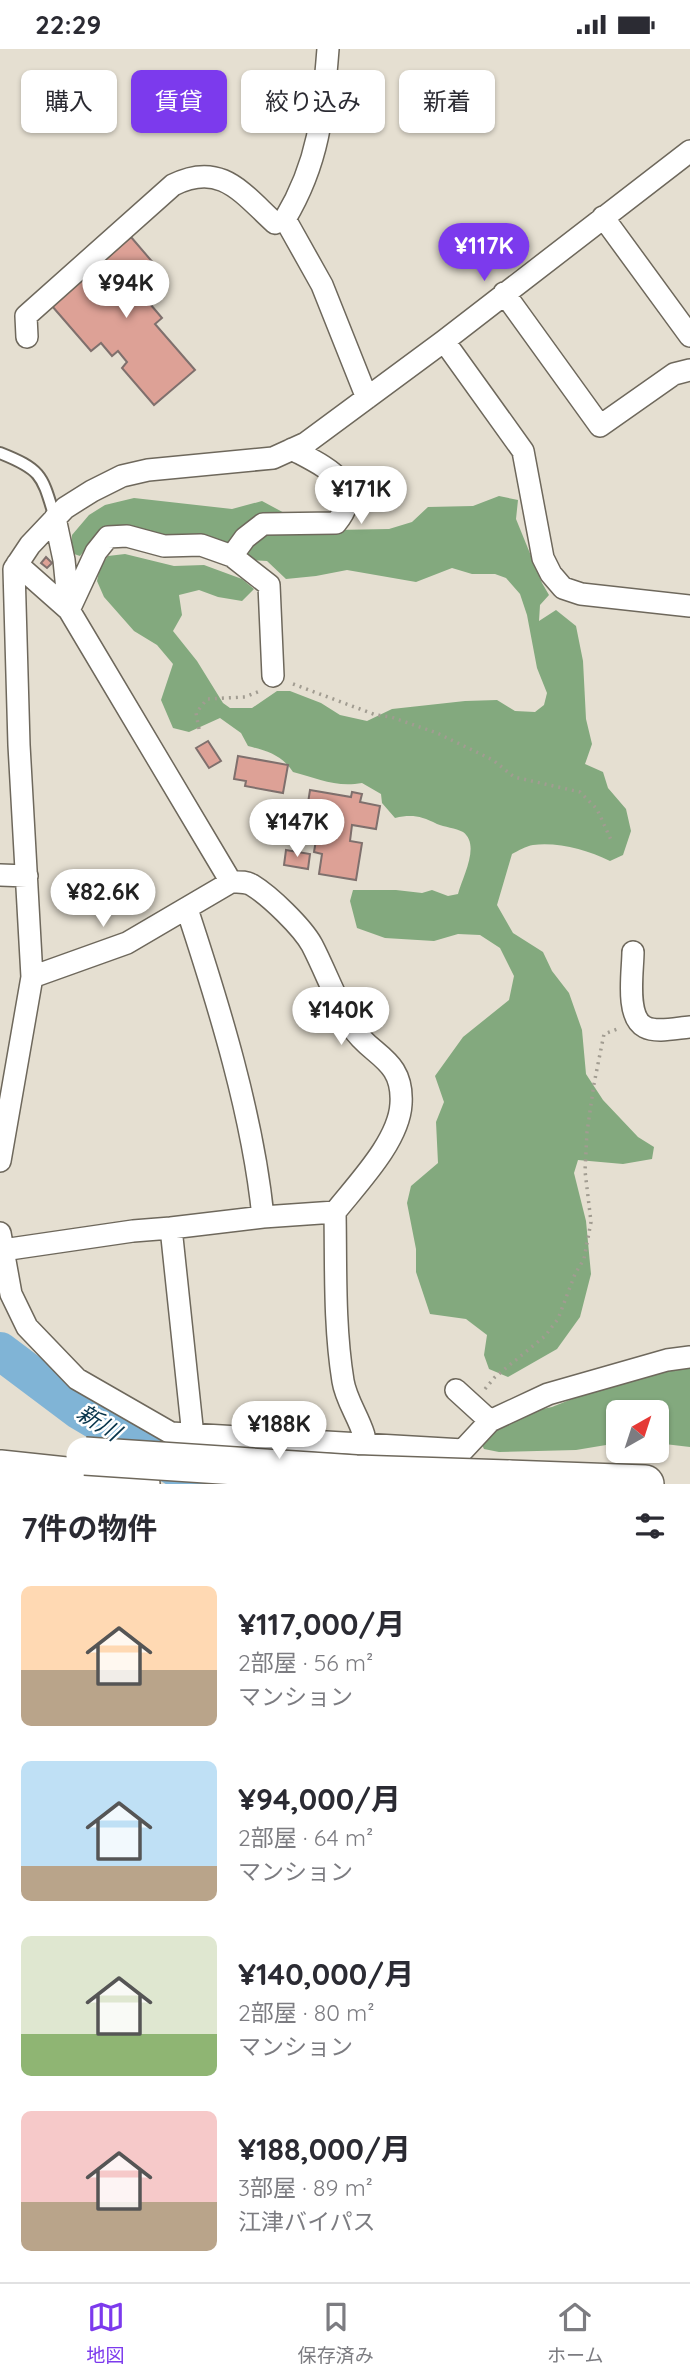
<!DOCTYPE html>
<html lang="ja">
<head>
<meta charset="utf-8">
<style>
	:root { --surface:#fff; --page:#f2f2f3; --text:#2b2b33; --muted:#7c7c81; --line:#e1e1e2; --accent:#7c3aed }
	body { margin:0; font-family:Quicksand,"Noto Sans JP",sans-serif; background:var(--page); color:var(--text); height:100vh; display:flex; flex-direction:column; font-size:26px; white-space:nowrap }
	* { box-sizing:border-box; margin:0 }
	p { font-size:23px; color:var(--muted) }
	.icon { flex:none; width:38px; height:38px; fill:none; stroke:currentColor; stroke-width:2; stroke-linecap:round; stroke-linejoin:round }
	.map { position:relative; height:1435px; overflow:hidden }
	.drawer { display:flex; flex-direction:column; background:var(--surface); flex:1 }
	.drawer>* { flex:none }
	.banner { position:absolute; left:21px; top:21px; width:649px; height:63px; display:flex; gap:14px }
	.needle { width:46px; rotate:39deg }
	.tools { position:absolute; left:606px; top:1351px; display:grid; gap:14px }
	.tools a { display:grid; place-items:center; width:63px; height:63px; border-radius:10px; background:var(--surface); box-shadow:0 2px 5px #0004; font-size:35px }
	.price { position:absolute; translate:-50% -60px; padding:0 16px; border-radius:24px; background:#fff; color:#222; font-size:23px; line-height:46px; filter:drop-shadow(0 2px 4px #0008) }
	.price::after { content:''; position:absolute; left:50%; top:42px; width:21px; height:16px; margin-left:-10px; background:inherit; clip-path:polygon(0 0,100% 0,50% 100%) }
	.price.current { background:var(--accent); color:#fff }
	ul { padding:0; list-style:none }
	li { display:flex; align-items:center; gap:21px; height:175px; padding:0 21px }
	li span { display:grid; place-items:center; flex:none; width:196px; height:140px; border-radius:10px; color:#555 }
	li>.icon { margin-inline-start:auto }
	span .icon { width:84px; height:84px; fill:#fffc; stroke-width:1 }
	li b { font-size:30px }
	h2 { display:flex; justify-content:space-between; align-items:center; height:84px; padding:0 21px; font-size:30px }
	.tag { padding:0 24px; border-radius:10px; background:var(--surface); box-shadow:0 2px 5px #0004; font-size:24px; line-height:63px }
	.tag.current { background:var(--accent); color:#fff }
	.status { display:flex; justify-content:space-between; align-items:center; height:49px; padding:0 35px; background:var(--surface); direction:ltr }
	.status svg { height:19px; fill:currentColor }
	.dock { display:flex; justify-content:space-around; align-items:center; height:98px; border-top:2px solid var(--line); background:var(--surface); font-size:19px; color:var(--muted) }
	.dock a { display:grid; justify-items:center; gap:4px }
	.dock .current { color:var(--accent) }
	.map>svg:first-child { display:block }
</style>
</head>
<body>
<div class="status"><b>22:29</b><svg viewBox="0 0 49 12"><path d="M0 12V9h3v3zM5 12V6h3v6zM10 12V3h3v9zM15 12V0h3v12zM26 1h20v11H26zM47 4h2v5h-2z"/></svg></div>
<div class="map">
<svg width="690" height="1435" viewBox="0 0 690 1435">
	<rect width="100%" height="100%" fill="#e5dfd1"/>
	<path fill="#83a97e" d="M499 447 518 451 516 470 542 534 549 546 540 556 539 572 556 561 576 577 583 612 586 670 592 695 585 715 603 723 608 739 626 760 631 782 623 806 610 812C587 801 559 793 533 796 526 797 518 802 512 805L497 856 513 884 543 903 552 922 569 944 582 981 586 1025 603 1051 638 1088 654 1098 652 1110 623 1115 578 1111 574 1124 586 1172 591 1225 580 1268 557 1300 508 1328 489 1320 484 1306 487 1286 466 1270 430 1265 416 1223V1200L407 1154 411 1137 438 1114 436 1073 444 1053 435 1027 463 988 509 951 514 927 500 899 480 886 458 885 434 892 385 889 357 879 350 852 353 841H396L422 844 432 841 448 847 458 845C462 829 481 796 463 783 456 779 444 778 437 775 421 767 412 765 395 769L382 754 381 745 362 734C336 739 317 729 293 723 282 706 267 702 248 697L241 684 220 669 189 683 173 679 161 651 173 615 157 596 134 582 104 548 97 532 100 518 108 507 125 505 174 517 204 516 242 530 254 540 242 552 218 548 199 541 179 546 182 566 173 582 197 612 223 654 230 659H252L277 642H290L321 654 340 666 367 672 392 660 465 652 497 651 515 662 535 663 544 656 547 644 537 619 527 566 520 545 506 529 495 525H472L452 519 416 533 347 521 316 527 286 530 267 512 251 511 203 489 158 486 93 491 80 507 71 504 72 486 89 466 105 456 134 449 232 460 262 452 288 466 334 481 389 480 412 473 428 458 473 457Z
		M690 1312V1398L656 1394V1363H618V1394L576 1401 499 1403 484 1400 482 1396 490 1386 515 1366 552 1358 612 1334Z"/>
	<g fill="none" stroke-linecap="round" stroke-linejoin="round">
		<path stroke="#80b4d6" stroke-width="38" d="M0 1302 80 1362 203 1435"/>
	</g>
	<path fill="#dda196" stroke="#7f706d" stroke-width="2" d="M131 188 167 230 145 249 162 269 155 275 195 321 154 356 122 319 127 313 118 302 112 307 101 294 91 302 52 257Z
		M46 508 52 514 47 519 41 514Z
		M208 692 221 712 209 719 196 699Z
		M238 707 288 716 283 744 245 737 246 732 234 730Z
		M310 741 351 748 352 743 362 745 360 753 380 757 376 780 352 776 350 792 362 794 356 831 319 825 322 805 314 803 316 791 323 792 325 781 308 779 309 770 300 769 303 754H308Z
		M286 801 310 805 308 820 284 816Z"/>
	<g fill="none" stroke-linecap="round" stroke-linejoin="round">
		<defs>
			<path id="service" d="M0 404C43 421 42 427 55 469"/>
			<path id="minor" d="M328 0C323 65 319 113 285 170L322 236 367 349
				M603 168 690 287
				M504 244 600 377 674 325 690 321
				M27 288 26 267 173 136C221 112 242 144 275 174L285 170
				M444 292 523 402 543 509 551 525 563 539 581 545 690 557
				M232 507 245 489 263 475 336 474C368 435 323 417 292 400
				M17 515 69 561 96 503 108 488 127 487 164 497 201 496 232 507 269 536 273 627
				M0 826 27 827
				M231 833C239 833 245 832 252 836 270 847 302 878 312 896 326 923 336 952 352 978 370 1007 404 1009 401 1055 399 1092 358 1134 335 1163
				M187 860C219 957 253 1067 263 1168L171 1179 193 1387
				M633 903C633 922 625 968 645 978 656 984 677 979 690 978
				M32 928 127 894 231 833 69 561 64 511 55 469
				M0 1112 32 928 19 696 14 520 30 496 65 459 92 442 122 427 148 421 273 409 306 394 444 292 690 102
				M263 1168 335 1163C336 1219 334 1276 343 1332 347 1358 370 1381 366 1409
				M0 1184 11 1245 27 1278 77 1330 171 1384 463 1401 490 1372 548 1345 667 1311 690 1308
				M3 1201 133 1182 171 1179
				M456 1341 490 1372"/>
			<path id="trunk" d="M0 1420 141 1435
				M508 1430 645 1435"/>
		</defs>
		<use href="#service" stroke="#6e685c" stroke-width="14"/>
		<use href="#minor" stroke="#6e685c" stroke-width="24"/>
		<use href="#trunk" stroke="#6e685c" stroke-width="40"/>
		<path stroke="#a19c91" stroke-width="3.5" stroke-dasharray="2 5" stroke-linecap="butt" d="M293 635 376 666 391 668 437 684 493 711 514 728 580 743 597 760 611 791
			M199 680 196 664 207 650 245 648 260 642
			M485 1340 495 1328 545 1287 558 1270 575 1225 584 1210 591 1173 585 1122 587 1083 594 1035 604 985 620 979"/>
		<use href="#service" stroke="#fff" stroke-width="10"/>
		<use href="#minor" stroke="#fff" stroke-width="21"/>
		<use href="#trunk" stroke="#fff" stroke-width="37"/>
		<defs>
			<path id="trunk-bridge" d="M85 1407 356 1425 508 1430"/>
		</defs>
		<use href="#trunk-bridge" stroke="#6e685c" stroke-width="40" stroke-linecap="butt"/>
		<use href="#trunk-bridge" stroke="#fff" stroke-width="37"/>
	</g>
	<g text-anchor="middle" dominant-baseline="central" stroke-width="5" stroke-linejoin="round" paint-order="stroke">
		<g font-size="23" font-style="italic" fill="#06334a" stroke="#fff">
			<text transform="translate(99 1373) rotate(32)">新川</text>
		</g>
	</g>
</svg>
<div class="tools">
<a><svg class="needle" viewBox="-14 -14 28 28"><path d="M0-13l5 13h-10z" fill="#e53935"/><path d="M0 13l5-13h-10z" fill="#7c7c81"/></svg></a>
</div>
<b class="price current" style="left:484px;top:234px">¥117K</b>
<b class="price" style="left:126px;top:271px">¥94K</b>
<b class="price" style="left:361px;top:477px">¥171K</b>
<b class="price" style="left:297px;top:810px">¥147K</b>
<b class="price" style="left:103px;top:880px">¥82.6K</b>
<b class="price" style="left:341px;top:998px">¥140K</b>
<b class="price" style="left:279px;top:1412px">¥188K</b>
<div class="banner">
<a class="tag">購入</a>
<a class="tag current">賃貸</a>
<a class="tag">絞り込み</a>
<a class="tag">新着</a>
</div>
</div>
<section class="drawer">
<h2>7件の物件<svg class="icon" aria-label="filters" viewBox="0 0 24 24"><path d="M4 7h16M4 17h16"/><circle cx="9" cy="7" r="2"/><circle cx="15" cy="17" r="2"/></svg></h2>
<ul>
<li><span style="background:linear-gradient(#ffd9b3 60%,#b9a48a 0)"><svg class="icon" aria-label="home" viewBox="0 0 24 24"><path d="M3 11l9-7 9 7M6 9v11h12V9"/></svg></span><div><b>¥117,000/月</b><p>2部屋 · 56 m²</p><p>マンション</p></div></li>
<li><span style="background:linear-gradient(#bfe0f5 75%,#b9a48a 0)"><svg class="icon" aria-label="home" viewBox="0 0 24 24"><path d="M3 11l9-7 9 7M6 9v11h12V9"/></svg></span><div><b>¥94,000/月</b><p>2部屋 · 64 m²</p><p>マンション</p></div></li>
<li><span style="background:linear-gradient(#dfe7d0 70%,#8fb573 0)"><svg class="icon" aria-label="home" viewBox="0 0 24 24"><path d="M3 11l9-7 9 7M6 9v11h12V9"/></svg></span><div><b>¥140,000/月</b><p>2部屋 · 80 m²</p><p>マンション</p></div></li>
<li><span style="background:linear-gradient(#f6c9c9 65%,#b9a48a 0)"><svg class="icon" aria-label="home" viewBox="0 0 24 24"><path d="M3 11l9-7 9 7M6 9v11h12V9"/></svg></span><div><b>¥188,000/月</b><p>3部屋 · 89 m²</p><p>江津バイパス</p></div></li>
</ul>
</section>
<nav class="dock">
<a class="current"><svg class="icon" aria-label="map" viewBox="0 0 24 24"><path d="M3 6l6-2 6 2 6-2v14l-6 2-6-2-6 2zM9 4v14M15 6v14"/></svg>地図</a>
<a><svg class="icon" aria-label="saved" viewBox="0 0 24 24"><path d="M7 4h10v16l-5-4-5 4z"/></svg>保存済み</a>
<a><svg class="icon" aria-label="home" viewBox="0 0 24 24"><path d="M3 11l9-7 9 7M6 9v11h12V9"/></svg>ホーム</a>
</nav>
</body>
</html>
